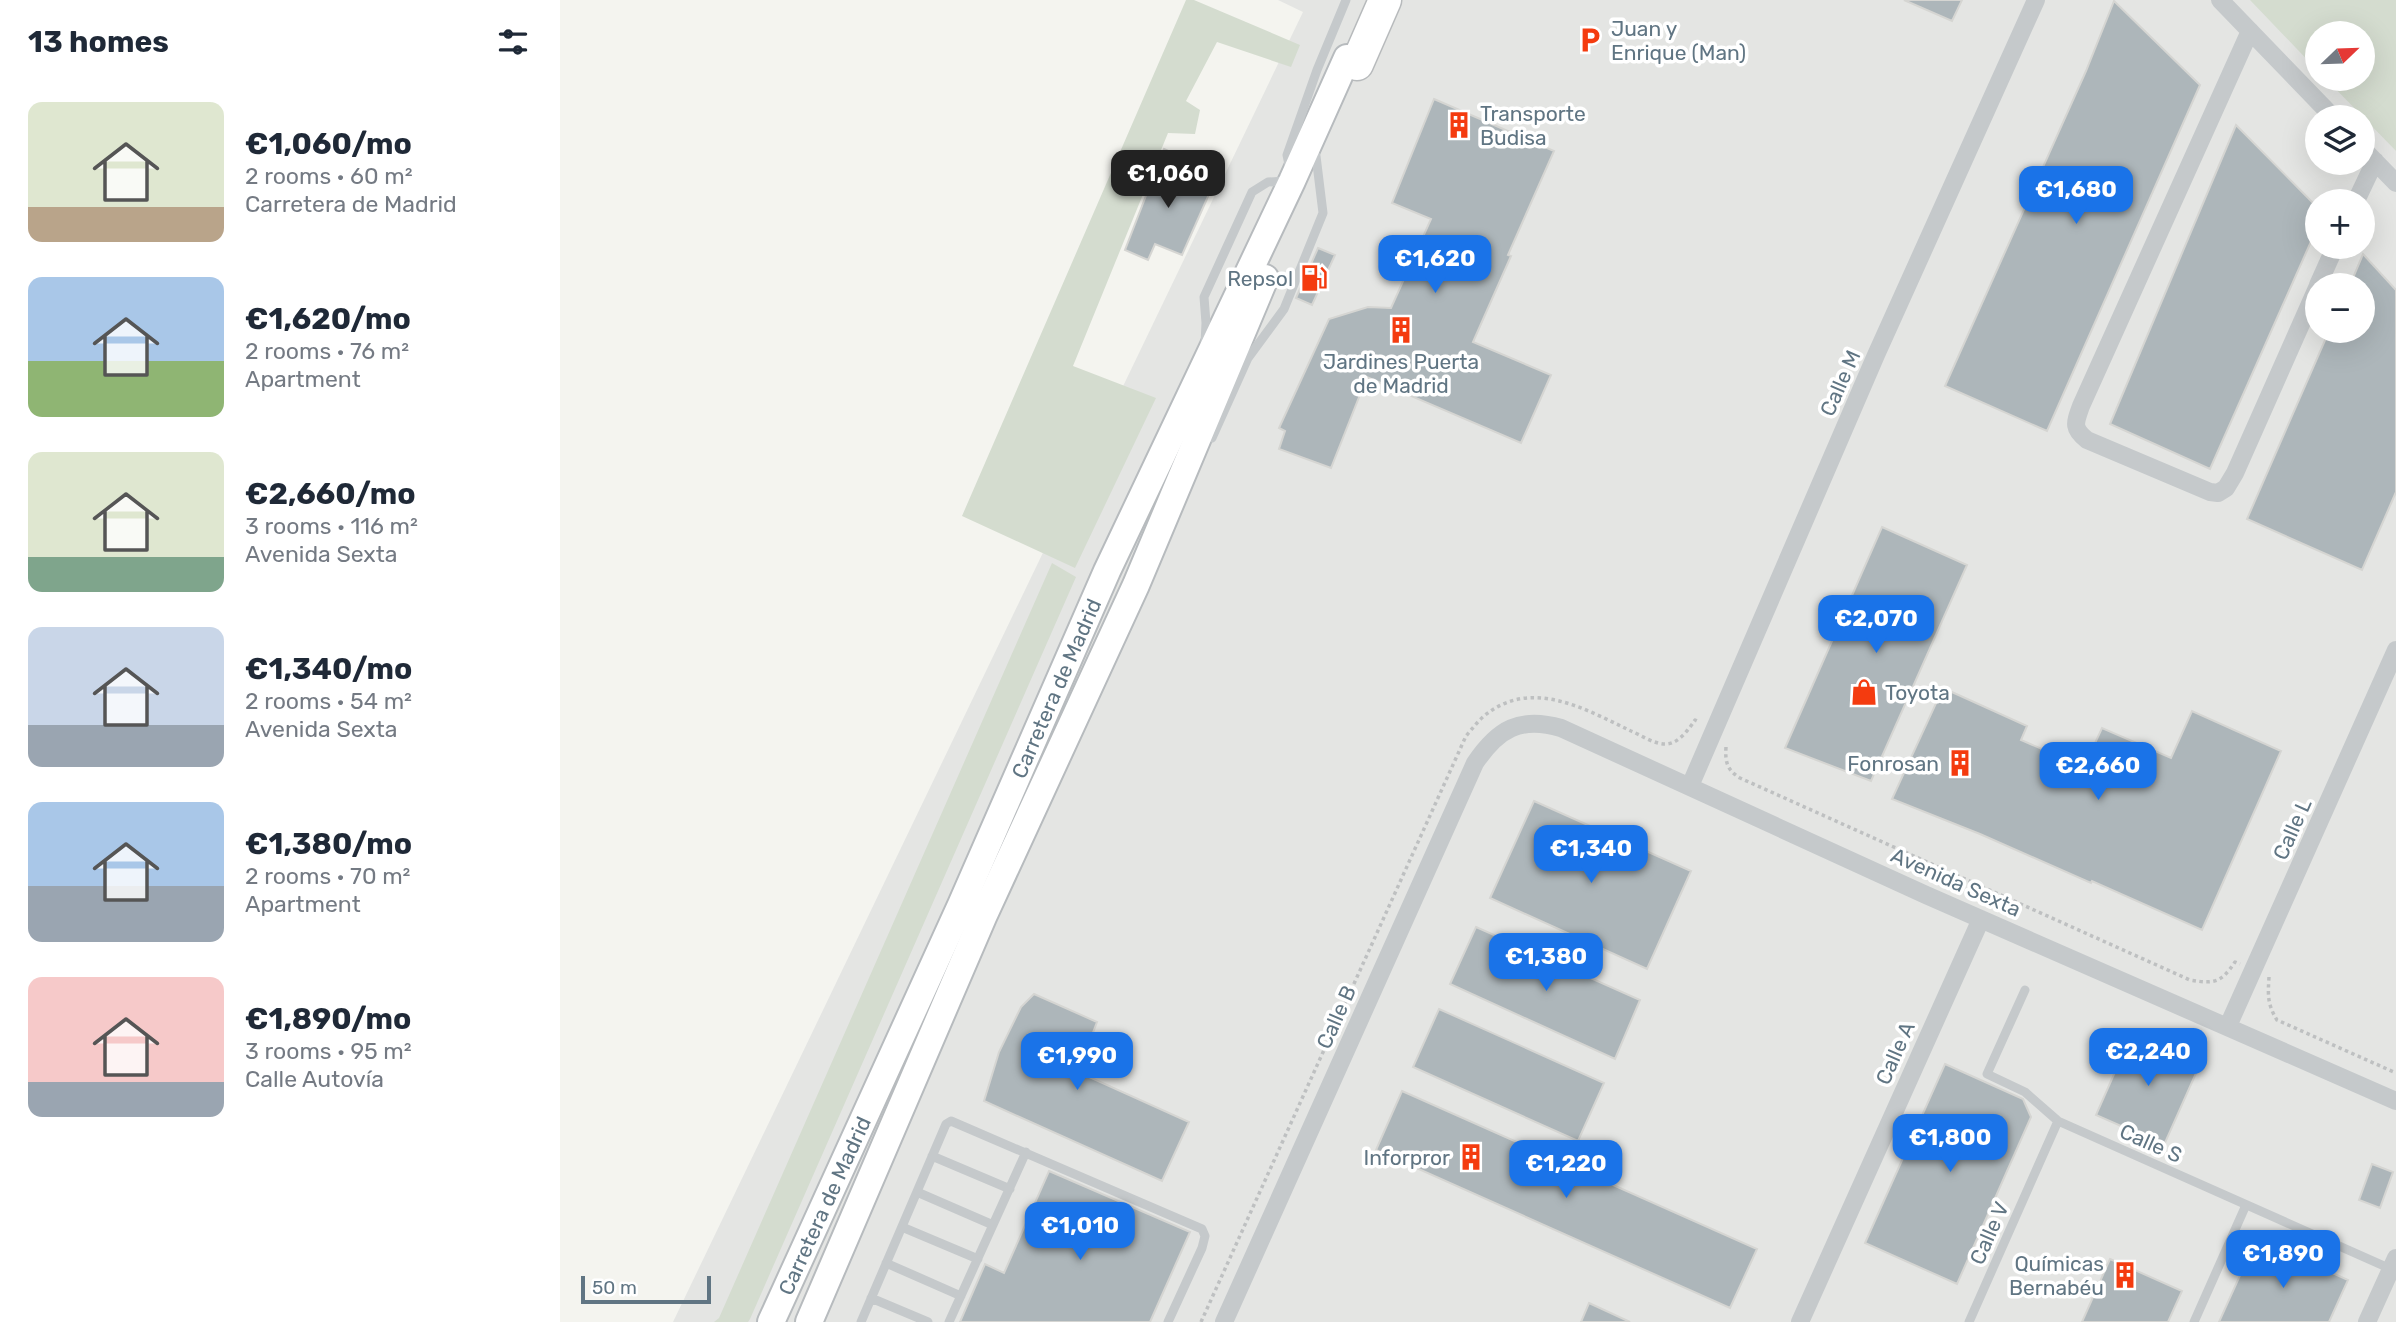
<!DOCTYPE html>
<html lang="en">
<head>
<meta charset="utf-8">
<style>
	:root { --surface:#fff; --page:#f6f6f7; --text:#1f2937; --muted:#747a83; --accent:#1a73e8 }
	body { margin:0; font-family:Rubik,sans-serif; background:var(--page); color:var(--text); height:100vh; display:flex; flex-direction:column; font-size:26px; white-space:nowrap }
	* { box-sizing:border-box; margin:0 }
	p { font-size:23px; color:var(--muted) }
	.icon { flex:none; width:38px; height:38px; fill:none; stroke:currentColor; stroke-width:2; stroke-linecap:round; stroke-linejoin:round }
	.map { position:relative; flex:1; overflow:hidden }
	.panel { display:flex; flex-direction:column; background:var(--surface); width:560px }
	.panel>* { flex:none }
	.needle { width:46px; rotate:67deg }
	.buttons { position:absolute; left:1745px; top:21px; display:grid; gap:14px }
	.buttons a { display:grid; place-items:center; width:70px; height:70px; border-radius:50%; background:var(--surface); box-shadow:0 7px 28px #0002; font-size:35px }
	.scale { position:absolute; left:21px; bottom:18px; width:130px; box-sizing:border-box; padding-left:7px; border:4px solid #607583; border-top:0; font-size:19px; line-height:24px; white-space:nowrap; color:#607583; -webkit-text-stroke:5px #fff; paint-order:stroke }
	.price { position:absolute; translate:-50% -60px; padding:0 16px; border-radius:14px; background:var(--accent); color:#fff; font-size:23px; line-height:46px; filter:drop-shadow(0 2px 4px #0008) }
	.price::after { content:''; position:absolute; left:50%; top:42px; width:21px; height:16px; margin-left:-10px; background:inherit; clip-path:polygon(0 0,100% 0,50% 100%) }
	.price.current { background:#222; color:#fff }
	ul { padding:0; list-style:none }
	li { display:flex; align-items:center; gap:21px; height:175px; padding:0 28px }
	li span { display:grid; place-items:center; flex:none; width:196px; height:140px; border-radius:14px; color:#555 }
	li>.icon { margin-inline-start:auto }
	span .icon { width:84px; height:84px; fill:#fffc; stroke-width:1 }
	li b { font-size:30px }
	h2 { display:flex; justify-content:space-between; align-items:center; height:84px; padding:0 28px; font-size:30px }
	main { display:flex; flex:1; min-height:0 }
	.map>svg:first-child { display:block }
</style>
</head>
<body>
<main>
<section class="panel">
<h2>13 homes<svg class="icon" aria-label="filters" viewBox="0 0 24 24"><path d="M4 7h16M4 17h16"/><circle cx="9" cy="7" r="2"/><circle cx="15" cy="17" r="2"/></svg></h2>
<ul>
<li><span style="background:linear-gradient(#dfe7d0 75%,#b9a48a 0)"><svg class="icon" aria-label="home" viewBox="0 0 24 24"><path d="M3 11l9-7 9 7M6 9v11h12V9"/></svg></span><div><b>€1,060/mo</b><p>2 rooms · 60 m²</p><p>Carretera de Madrid</p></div></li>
<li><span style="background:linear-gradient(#a9c7e8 60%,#8fb573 0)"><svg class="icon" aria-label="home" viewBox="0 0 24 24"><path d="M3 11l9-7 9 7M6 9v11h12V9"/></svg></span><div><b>€1,620/mo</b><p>2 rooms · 76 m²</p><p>Apartment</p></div></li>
<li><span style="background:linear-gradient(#dfe7d0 75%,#7fa58c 0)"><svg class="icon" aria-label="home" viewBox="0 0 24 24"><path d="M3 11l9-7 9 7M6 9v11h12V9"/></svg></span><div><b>€2,660/mo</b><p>3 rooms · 116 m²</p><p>Avenida Sexta</p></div></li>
<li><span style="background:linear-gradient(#c9d6e8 70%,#9aa5b1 0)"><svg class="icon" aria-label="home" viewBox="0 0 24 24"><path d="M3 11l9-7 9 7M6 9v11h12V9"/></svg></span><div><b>€1,340/mo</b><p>2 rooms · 54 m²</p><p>Avenida Sexta</p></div></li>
<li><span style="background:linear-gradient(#a9c7e8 60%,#9aa5b1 0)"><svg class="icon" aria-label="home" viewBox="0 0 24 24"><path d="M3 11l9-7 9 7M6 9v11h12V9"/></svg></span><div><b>€1,380/mo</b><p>2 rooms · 70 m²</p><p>Apartment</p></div></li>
<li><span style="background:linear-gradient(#f6c9c9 75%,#9aa5b1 0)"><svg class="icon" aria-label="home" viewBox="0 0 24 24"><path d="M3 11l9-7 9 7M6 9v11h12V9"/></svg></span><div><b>€1,890/mo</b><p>3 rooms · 95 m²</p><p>Calle Autovía</p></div></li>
</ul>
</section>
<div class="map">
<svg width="1836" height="1322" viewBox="0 0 1836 1322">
	<rect width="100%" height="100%" fill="#f4f4ef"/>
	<path fill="#e4e5e3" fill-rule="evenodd" d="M718 0H1836V1322H113L743 12ZM1757 33H1802V79H1757ZM1757 117H1802V163H1757ZM1757 201H1802V247H1757ZM1757 285H1802V331H1757Z"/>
	<path fill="#d4dccf" d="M626 0H634L740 45 731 67 657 42 626 101 640 110 635 134 608 133 513 366 596 398 515 568 402 516Z
		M1690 0H1836V151L1766 79H1802V33H1757V70Z
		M492 563 516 577 190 1319 188 1322H154L159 1318Z"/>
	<path fill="#adb6ba" stroke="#d5d5d2" stroke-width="2" d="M1344 0H1402L1392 21Z
		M1554 1 1640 85 1487 431 1385 386 1526 71Z
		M874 99 994 151 948 255 951 256 913 342 991 375 961 443 807 377 771 468 719 449 725 431 719 428 769 319 808 307 831 308 871 219 832 203Z
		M1676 125 1757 207V228L1650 469 1550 424Z
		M604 149 628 160 620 178 650 192 622 255 595 244 588 260 565 250Z
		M758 248 775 255 752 305 736 298Z
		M1803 254 1836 290V492L1802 570 1687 519 1769 331H1802V285H1790Z
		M1322 527 1407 565 1311 781 1225 748Z
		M1383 688 1467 726 1461 740 1524 767 1542 728 1611 758 1632 711 1721 751 1642 930 1532 881 1531 883 1420 834 1332 799Z
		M974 801 1131 871 1087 969 930 898Z
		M916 927 1080 1000 1055 1059 890 984Z
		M474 994 537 1022 518 1072 629 1122 602 1181 424 1101 439 1052 461 1007Z
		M879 1009 1044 1083 1018 1141 853 1067Z
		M1573 1031 1641 1062 1604 1145 1536 1115Z
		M1385 1064 1463 1099 1471 1117 1397 1284 1305 1243Z
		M842 1091 1197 1249 1170 1308 816 1150Z
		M1812 1164 1833 1172 1820 1208 1799 1200Z
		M489 1171 630 1232 590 1322H400L425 1264 444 1273Z
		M1708 1244 1788 1280 1769 1322H1659L1691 1251Z
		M1550 1259 1622 1291 1608 1322H1522Z
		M1029 1303 1070 1322H1021Z"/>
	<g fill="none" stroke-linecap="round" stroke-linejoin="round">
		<defs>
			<g id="primary">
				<path id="s1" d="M211 1322 401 905 547 571 732 181 787 58"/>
				<path d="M249 1322 423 917 576 585 705 278"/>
			</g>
			<path id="highway" d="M797 64 825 0"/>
		</defs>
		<use href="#primary" stroke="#b7bbbe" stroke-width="30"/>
		<use href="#highway" stroke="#b7babc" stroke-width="35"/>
		<path stroke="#bec0c1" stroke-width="3.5" stroke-dasharray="3.5 3.5" stroke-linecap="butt" d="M1166 747C1165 762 1167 770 1180 778L1630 980C1654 984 1661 983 1675 962L1680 964
			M1709 977C1708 994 1707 1004 1717 1020L1836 1073
			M641 1322 906 736C912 729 918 721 924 716 971 677 1025 709 1071 731 1081 735 1095 745 1107 744 1119 743 1129 729 1135 720L1139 722"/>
		<path stroke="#c5c9cb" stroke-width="9" d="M730 169 727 155 757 70 786 0
			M645 344 646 323 644 297 692 192 708 182 726 181
			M652 438 688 358 724 309 763 213 756 156
			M1465 990 1427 1074 1465 1092 1498 1121 1831 1269
			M372 1156 450 1189
			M357 1192 433 1225
			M342 1227 418 1259
			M326 1263 401 1296
			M311 1298 368 1322
			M301 1322 386 1124 391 1121 642 1229 645 1236 642 1248 608 1322
			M389 1322 466 1152
			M1409 1322 1498 1121
			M1634 1322 1686 1205"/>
		<path stroke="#c5c9cb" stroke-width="18" d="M1660 0 1773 117
			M1690 31 1521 406C1515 423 1512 428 1527 440L1650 492 1658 493 1666 488 1675 473 1757 288
			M1802 148 1836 183
			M1796 201 1815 161
			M1758 285 1775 247
			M1130 786 1316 355 1476 0
			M1668 1026 1836 650
			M664 1322 915 763C938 729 960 716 1001 728L1366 895 1836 1101
			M1240 1322 1421 919
			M1807 1322 1836 1258"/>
		<use href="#primary" stroke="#fff" stroke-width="26"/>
		<use href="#highway" stroke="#fff" stroke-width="32"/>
	</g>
	<defs>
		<symbol id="parking-bare" viewBox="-9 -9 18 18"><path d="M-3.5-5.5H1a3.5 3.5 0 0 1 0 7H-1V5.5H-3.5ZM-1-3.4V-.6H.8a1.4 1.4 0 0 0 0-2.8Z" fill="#f43b0f" stroke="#fff" stroke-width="2.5" paint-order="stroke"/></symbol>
		<symbol id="building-bare" viewBox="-9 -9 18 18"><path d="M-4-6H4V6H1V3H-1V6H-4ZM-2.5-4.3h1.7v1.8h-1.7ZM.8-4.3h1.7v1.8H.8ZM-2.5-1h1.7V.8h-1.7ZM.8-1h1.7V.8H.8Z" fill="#f43b0f" stroke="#fff" stroke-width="2.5" paint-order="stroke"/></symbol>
		<symbol id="fuel-bare" viewBox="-9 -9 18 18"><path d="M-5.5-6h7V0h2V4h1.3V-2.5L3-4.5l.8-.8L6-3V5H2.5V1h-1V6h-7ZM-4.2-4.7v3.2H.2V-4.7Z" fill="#f43b0f" stroke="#fff" stroke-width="2.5" paint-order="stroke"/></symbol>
		<symbol id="shop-bare" viewBox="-9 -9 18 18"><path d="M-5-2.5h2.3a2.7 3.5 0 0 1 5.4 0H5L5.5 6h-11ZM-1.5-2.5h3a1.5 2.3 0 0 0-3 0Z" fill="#f43b0f" stroke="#fff" stroke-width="2.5" paint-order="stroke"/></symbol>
	</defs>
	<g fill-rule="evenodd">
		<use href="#parking-bare" x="1011" y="21" width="38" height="38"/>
		<use href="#building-bare" x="880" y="106" width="38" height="38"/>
		<use href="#fuel-bare" x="735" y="259" width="38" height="38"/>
		<use href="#building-bare" x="822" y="311" width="38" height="38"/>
		<use href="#shop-bare" x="1285" y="673" width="38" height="38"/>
		<use href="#building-bare" x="1381" y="744" width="38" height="38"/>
		<use href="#building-bare" x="892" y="1138" width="38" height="38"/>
		<use href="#building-bare" x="1546" y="1256" width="38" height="38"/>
	</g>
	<g text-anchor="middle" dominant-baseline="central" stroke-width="7" stroke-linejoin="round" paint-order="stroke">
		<g font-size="21" fill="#607583" stroke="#fff" text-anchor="end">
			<text x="1051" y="28" text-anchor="start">Juan y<tspan x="1051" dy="24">Enrique (Man)</tspan></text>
			<text x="920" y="113" text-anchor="start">Transporte<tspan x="920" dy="24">Budisa</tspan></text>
			<text x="733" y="278">Repsol</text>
			<text x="841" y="361" text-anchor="middle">Jardines Puerta<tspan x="841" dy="24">de Madrid</tspan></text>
			<text x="1325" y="692" text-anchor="start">Toyota</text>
			<text x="1379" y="763">Fonrosan</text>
			<text x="890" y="1157">Inforpror</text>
			<text x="1544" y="1263">Químicas<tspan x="1544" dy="24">Bernabéu</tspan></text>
		</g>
		<g font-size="21" fill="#607583" stroke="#fff">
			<text transform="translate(1280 383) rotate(-66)">Calle M</text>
			<text stroke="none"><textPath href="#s1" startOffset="695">Carretera de Madrid</textPath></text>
			<text transform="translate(1732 829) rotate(-66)">Calle L</text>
			<text transform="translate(1396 882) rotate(24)">Avenida Sexta</text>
			<text transform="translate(776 1017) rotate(-66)">Calle B</text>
			<text transform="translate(1335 1053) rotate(-66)">Calle A</text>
			<text transform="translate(1591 1143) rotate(24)">Calle S</text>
			<text stroke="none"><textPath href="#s1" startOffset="128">Carretera de Madrid</textPath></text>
			<text transform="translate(1429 1233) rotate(-66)">Calle V</text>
		</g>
	</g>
</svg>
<div class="buttons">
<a><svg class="needle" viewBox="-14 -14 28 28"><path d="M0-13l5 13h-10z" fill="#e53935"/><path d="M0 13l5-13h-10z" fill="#747a83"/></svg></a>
<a><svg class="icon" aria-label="layers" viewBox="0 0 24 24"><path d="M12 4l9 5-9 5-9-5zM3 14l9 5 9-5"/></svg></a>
<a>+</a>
<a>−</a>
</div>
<div class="scale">50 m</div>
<b class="price current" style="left:608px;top:210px">€1,060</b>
<b class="price" style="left:1516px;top:226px">€1,680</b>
<b class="price" style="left:875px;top:295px">€1,620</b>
<b class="price" style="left:1316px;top:655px">€2,070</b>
<b class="price" style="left:1538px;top:802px">€2,660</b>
<b class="price" style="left:1031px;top:885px">€1,340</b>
<b class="price" style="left:986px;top:993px">€1,380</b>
<b class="price" style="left:1588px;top:1088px">€2,240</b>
<b class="price" style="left:517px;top:1092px">€1,990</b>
<b class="price" style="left:1390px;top:1174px">€1,800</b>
<b class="price" style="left:1006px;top:1200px">€1,220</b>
<b class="price" style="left:520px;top:1262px">€1,010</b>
<b class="price" style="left:1723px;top:1290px">€1,890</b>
</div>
</main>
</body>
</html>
